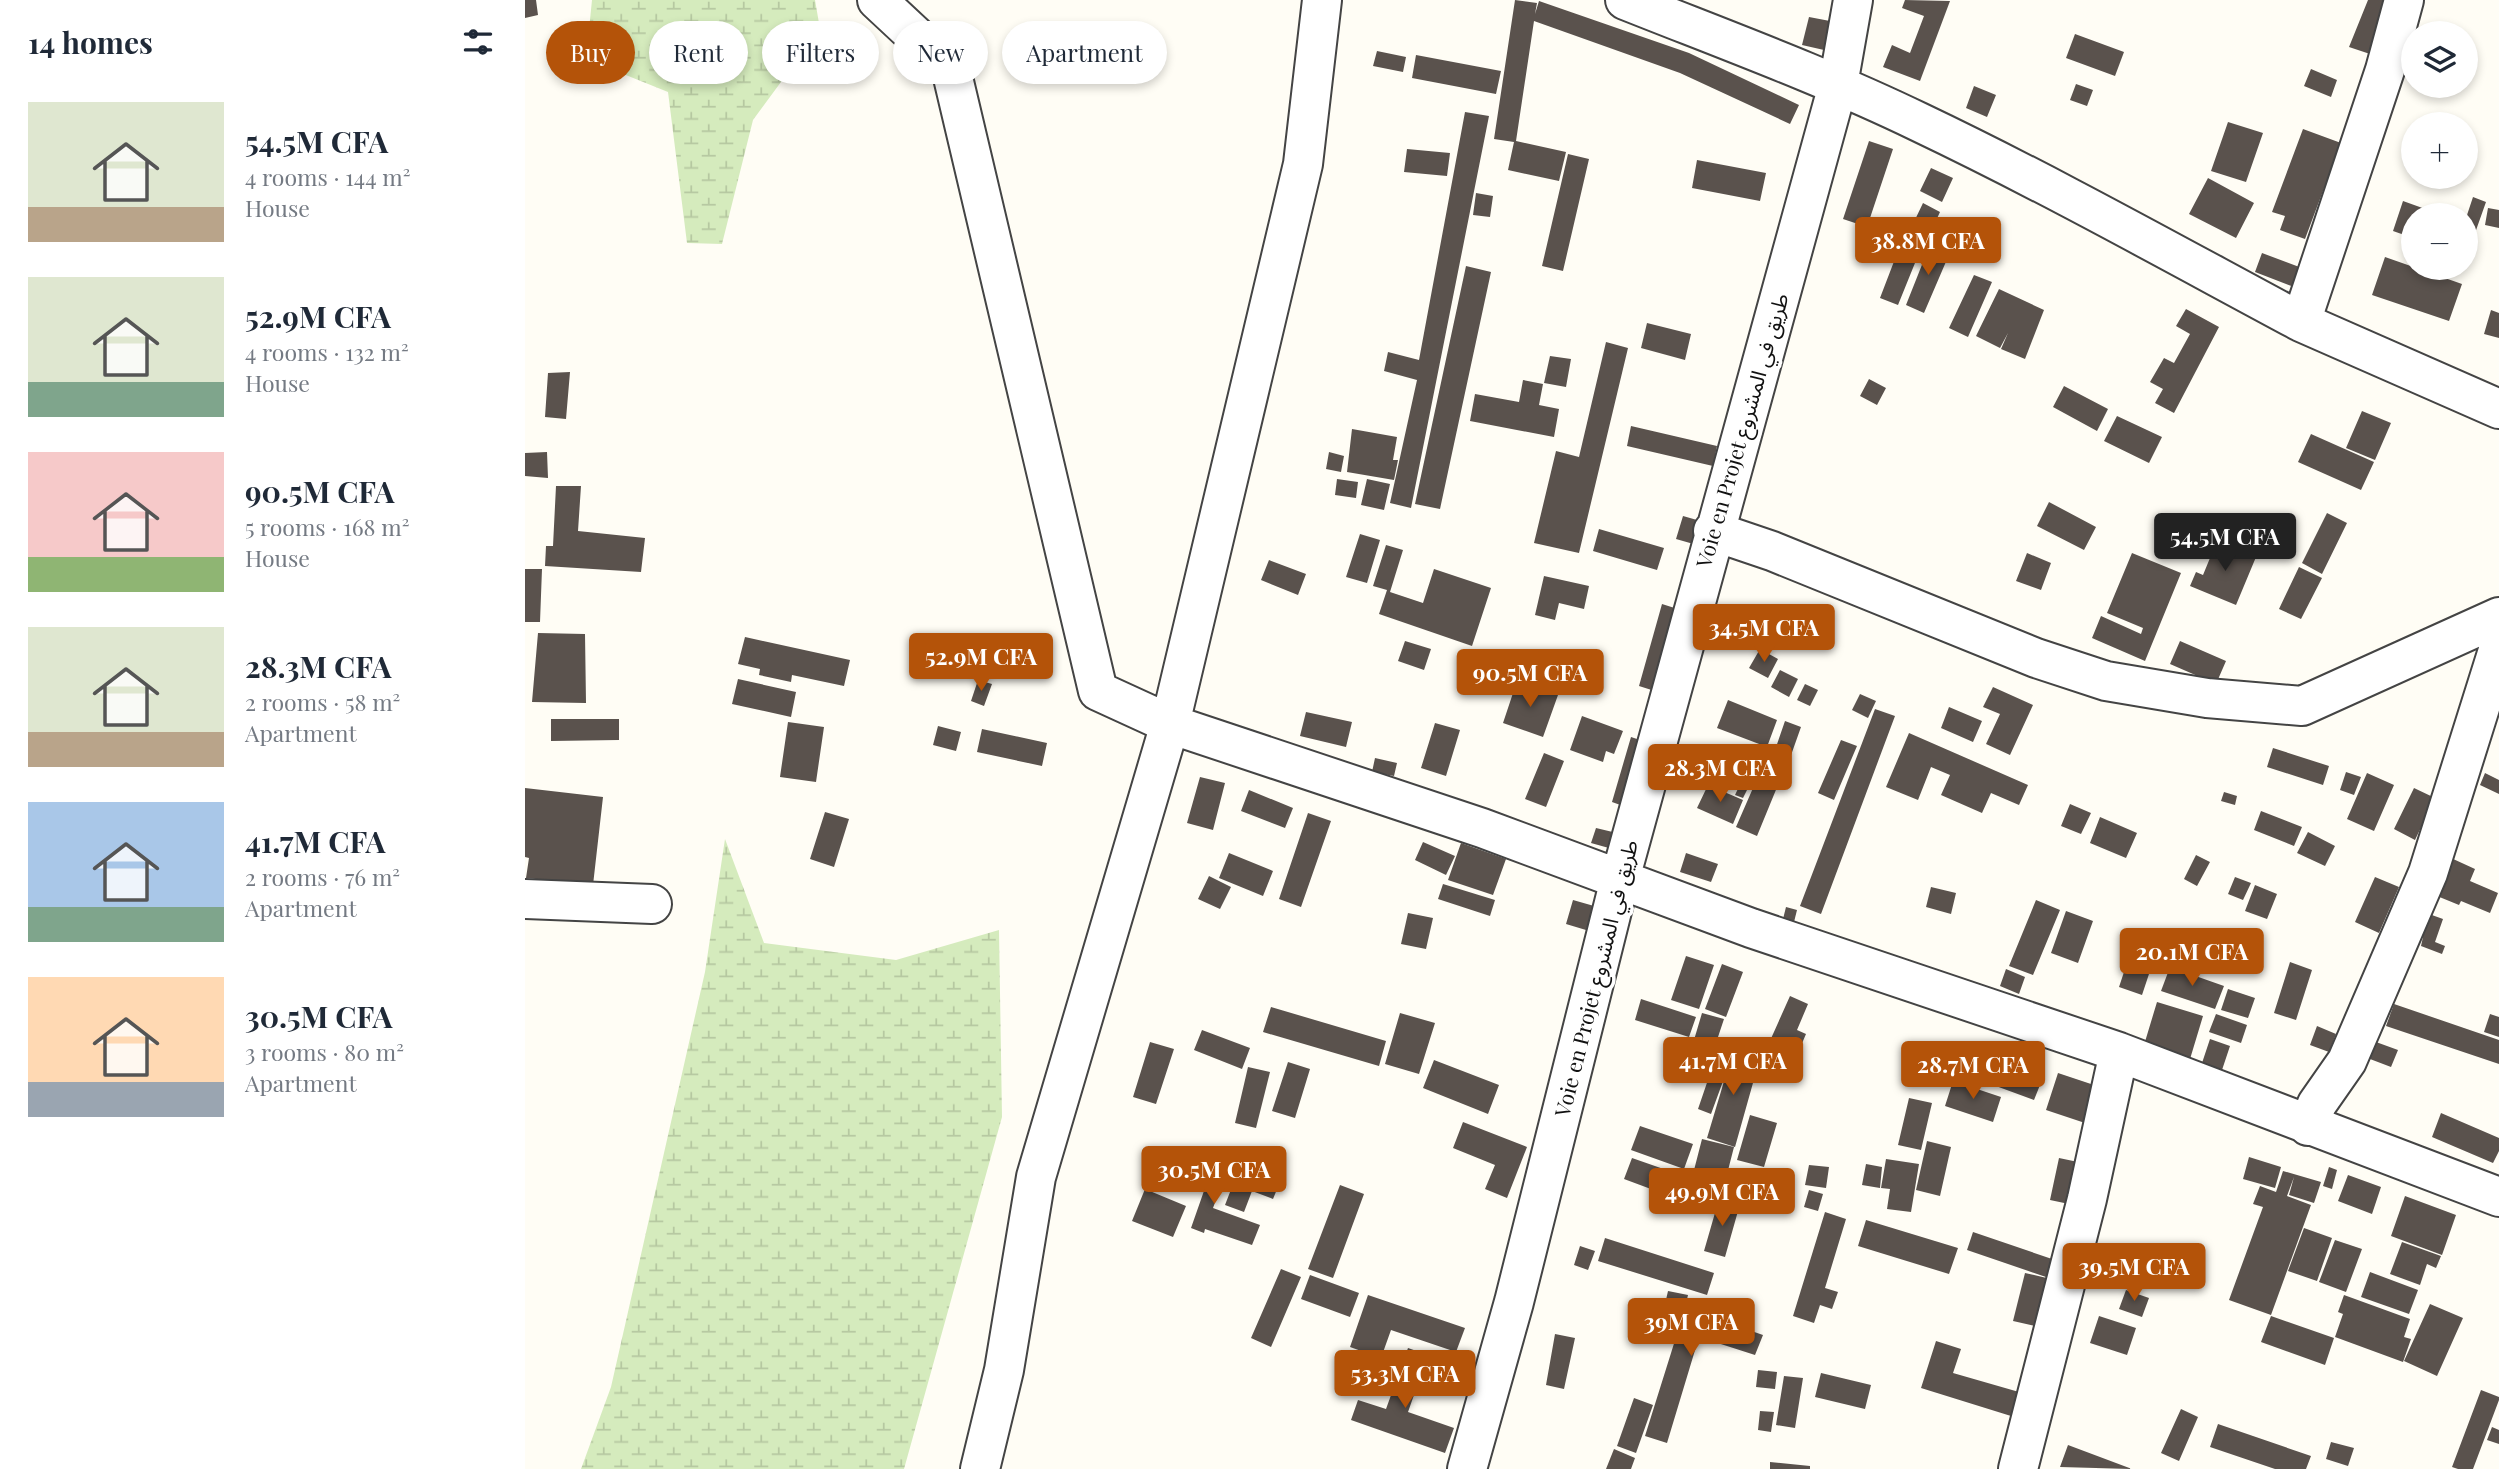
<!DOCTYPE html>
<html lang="en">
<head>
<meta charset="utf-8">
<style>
	:root { --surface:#fff; --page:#f6f6f7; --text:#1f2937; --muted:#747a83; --accent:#b45309 }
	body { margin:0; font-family:"Playfair Display","Noto Sans Arabic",serif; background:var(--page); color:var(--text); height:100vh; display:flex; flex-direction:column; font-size:26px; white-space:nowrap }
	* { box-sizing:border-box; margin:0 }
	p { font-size:23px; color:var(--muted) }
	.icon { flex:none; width:38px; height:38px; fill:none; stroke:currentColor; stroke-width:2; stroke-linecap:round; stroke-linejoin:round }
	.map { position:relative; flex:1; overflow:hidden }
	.sheet { display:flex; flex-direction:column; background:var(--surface); width:525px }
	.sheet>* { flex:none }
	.top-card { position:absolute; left:21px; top:21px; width:665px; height:63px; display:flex; gap:14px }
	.fabs { position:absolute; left:1876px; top:21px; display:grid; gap:14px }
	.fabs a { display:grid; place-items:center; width:77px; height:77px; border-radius:50%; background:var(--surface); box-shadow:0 4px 10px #0003; font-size:35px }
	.price { position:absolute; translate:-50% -60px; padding:0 16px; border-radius:7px; background:var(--accent); color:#fff; font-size:23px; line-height:46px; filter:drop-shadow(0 2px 4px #0008) }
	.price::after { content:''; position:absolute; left:50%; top:42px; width:21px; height:16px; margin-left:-10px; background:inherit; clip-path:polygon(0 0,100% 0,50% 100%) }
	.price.selected { background:#222; color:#fff }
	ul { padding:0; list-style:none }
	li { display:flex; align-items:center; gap:21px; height:175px; padding:0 28px }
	li span { display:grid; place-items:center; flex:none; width:196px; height:140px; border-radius:0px; color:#555 }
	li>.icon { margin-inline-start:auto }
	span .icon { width:84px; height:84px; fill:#fffc; stroke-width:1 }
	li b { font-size:30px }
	h2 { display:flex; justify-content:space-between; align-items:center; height:84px; padding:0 28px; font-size:30px }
	.tag { padding:0 24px; border-radius:32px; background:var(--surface); box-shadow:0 4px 10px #0003; font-size:24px; line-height:63px }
	.tag.selected { background:var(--accent); color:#fff }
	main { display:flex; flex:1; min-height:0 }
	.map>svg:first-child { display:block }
</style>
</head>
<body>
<main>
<section class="sheet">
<h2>14 homes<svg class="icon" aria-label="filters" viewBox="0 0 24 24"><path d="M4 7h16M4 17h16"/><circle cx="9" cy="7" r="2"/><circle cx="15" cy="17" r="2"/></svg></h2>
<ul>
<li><span style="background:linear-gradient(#dfe7d0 75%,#b9a48a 0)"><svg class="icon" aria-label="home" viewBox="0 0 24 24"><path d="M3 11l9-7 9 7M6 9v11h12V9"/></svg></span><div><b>54.5M CFA</b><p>4 rooms · 144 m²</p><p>House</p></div></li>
<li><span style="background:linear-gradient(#dfe7d0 75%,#7fa58c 0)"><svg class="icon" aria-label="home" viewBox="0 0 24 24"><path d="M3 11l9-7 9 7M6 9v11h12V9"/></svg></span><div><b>52.9M CFA</b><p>4 rooms · 132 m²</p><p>House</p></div></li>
<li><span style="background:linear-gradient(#f6c9c9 75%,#8fb573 0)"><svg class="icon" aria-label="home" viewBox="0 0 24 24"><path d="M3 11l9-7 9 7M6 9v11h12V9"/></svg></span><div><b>90.5M CFA</b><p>5 rooms · 168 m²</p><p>House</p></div></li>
<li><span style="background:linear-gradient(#dfe7d0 75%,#b9a48a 0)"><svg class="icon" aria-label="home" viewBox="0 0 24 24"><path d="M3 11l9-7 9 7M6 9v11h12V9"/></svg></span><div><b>28.3M CFA</b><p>2 rooms · 58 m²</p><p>Apartment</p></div></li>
<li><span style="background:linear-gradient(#a9c7e8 75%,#7fa58c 0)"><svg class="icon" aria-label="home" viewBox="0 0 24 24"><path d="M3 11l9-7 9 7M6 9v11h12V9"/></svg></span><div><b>41.7M CFA</b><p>2 rooms · 76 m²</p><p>Apartment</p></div></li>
<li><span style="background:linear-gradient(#ffd9b3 75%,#9aa5b1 0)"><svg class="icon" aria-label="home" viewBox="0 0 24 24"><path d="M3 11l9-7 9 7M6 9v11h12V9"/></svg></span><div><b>30.5M CFA</b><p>3 rooms · 80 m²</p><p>Apartment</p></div></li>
</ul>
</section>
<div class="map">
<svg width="1974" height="1469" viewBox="0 0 1974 1469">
	<defs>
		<pattern id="wetland-marsh" width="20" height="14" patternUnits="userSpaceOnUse" patternTransform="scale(1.75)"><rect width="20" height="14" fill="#d5ebbd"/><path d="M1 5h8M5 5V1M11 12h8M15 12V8" fill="none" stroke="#b6c8a1"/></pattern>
	</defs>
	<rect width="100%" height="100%" fill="#fffdf5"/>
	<path fill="url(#wetland-marsh)" d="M67 0H290L295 29 228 120 197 244 162 243 143 92 61 59Z
		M200 839 239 943 371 960 474 930 477 1117 379 1469H56L86 1387 180 972Z"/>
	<path fill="#5a524d" d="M0 0H11L13 15 0 18Z
		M990 0 1012 3 1010 14 1014 1 1164 53 1274 105 1265 124 1155 73 1009 21 991 141 1041 152 1034 181 983 170 989 142 969 139Z
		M1380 0 1425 1 1395 81 1358 67 1367 45 1385 53 1399 16 1377 8Z
		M1843 0H1866L1845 54 1824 47Z
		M1284 17 1305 21 1299 50 1277 45Z
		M1550 34 1599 52 1590 76 1541 58Z
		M852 51 881 57 878 72 848 66Z
		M891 55 976 71 971 94 887 78Z
		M1786 69 1812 80 1806 97 1779 86Z
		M1551 84 1568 90 1562 106 1545 100Z
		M1449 86 1471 95 1462 117 1441 108Z
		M940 112 964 116 886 508 865 503 892 380 859 371 863 352 894 360Z
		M1703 122 1738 133 1721 182 1686 171Z
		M1778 129 1816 143 1780 239 1755 230 1760 216 1747 212Z
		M1344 141 1368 149 1342 227 1318 219Z
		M882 149 925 153 922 176 879 172Z
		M1043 154 1064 159 1038 271 1017 266Z
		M1172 160 1241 173 1235 201 1167 188Z
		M1406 168 1428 178 1417 202 1395 191Z
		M1683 178 1729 203 1711 238 1664 214Z
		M951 193 968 196 965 217 948 215Z
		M1948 197 1961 202 1944 250 1941 249V218Z
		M1878 201 1917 215H1888V238L1868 231Z
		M1398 203 1415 212 1395 255 1377 247Z
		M1963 208 1974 210V228L1960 225Z
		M1406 242 1426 250 1399 313 1381 305Z
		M1373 251 1392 258 1373 305 1355 298Z
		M1737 253 1777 268 1769 287 1730 272Z
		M1860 257 1937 284 1924 321 1847 295Z
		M941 266 966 272 915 509 890 504Z
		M1449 275 1467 282 1443 337 1424 328Z
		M1474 289 1519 310 1500 359 1476 349 1483 333 1475 348 1451 336Z
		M1661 309 1694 327 1649 413 1630 403 1638 389 1625 382 1639 358 1649 363 1665 334 1651 326Z
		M1966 310 1974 313V338L1959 334Z
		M1122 323 1166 334 1160 360 1116 348Z
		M1081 342 1103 348 1054 553 1009 543 1031 451 1054 457Z
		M1025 356 1046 359 1041 387 1019 383Z
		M45 372 41 419 20 417 23 373Z
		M1344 379 1361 388 1352 405 1335 396Z
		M998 380 1018 384 1014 405 1034 409 1029 437 945 421 950 394 994 402Z
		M1539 386 1583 409 1572 431 1528 407Z
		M1837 411 1866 423 1850 460 1821 448Z
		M1592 416 1637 437 1624 463 1579 441Z
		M1106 426 1192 446 1188 466 1102 446Z
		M827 429 872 437 868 460H873L869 480 822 472Z
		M1786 434 1849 462 1836 490 1773 462Z
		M22 452 23 478 0 476V453Z
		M804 452 819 456 816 472 801 469Z
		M812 479 833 482 831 498 810 495Z
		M842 479 865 484 859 510 836 505Z
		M31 486H56L53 531 120 538 116 572 20 566 21 546H28Z
		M1524 502 1571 527 1559 550 1512 526Z
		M1802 513 1822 523 1797 574 1777 563Z
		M1158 516 1179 522 1172 545 1151 539Z
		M1074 529 1139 548 1132 570 1068 551Z
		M835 534 855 540 842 583 821 577Z
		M1692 541 1731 557 1711 605 1665 586 1671 572 1678 575Z
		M861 545 878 550 865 592 898 603 909 569 966 588 947 646 854 614 862 590 848 586Z
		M1502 553 1526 563 1516 590 1491 581Z
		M1607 553 1656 573 1620 661 1567 638 1576 616 1616 634 1618 628 1582 613Z
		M744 560 781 574 773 595 736 580Z
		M1774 567 1797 578 1776 619 1754 609Z
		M0 569H17L15 622H0Z
		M1019 576 1064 586 1059 609 1034 603 1030 620 1010 615Z
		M1137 604 1159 611 1136 693 1114 686Z
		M1228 608 1248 611 1245 634 1225 631Z
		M13 633 60 634 61 703 7 702Z
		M220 637 325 660 319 686 267 675 266 682 234 675 235 669 213 664Z
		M880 641 906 649 899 670 873 661Z
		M1655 641 1701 661 1691 684 1645 664Z
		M1235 649 1253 659 1243 678 1224 668Z
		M1255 670 1273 679 1264 697 1246 687Z
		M213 679 271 692 266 717 207 704Z
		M453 680 467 684 459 706 446 701Z
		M992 681 1033 695 1018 737 978 723Z
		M1280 684 1293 690 1285 706 1272 700Z
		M1468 687 1508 705 1485 755 1461 744 1475 714 1458 707Z
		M1335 694 1351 701 1343 718 1327 710Z
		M1203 700 1252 720 1242 747 1192 728Z
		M1424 707 1457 721 1448 742 1416 728Z
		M1350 709 1370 716 1296 914 1275 906Z
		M781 712 827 722 821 747 775 736Z
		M1057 716 1098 731 1089 754 1081 751 1078 762 1045 750Z
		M26 719H94V740L26 741Z
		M1260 721 1276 727 1265 758 1249 753Z
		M263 722 299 727 291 782 255 777Z
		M910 723 935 730 921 776 896 768Z
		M413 726 436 732 431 751 408 745Z
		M457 729 522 743 517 766 452 752Z
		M1384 733 1503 785 1494 805 1466 793 1457 813 1416 795 1425 775 1406 767 1393 800 1361 787Z
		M1106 737 1121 742 1101 807 1087 802Z
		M1316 740 1332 746 1309 800 1293 793Z
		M1748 748 1804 766 1798 785 1742 767Z
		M1019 753 1039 761 1021 807 1000 799Z
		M1242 756 1262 763 1232 836 1211 827Z
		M850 758 872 763 869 776 847 772Z
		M1221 772 1229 776 1218 798 1210 795Z
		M1821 772 1836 777 1829 795 1815 790Z
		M1842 773 1869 785 1849 831 1822 819Z
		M1960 773 1974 780V794L1955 785Z
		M675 777 700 783 688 830 662 823Z
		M1183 785 1218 800 1208 824 1172 808Z
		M0 788 78 797 68 885 1 878 4 858 0 857Z
		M1889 788 1910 798 1890 840 1869 829Z
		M724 790 768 808 760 828 716 811Z
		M1699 792 1712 796 1710 805 1696 801Z
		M1545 804 1566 813 1556 834 1536 826Z
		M1736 811 1777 827 1769 846 1729 830Z
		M300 812 324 819 309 867 285 859Z
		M783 813 806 821 776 907 754 899Z
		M1575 817 1612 833 1601 858 1565 843Z
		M1071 828 1096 834 1091 850 1066 843Z
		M1783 832 1810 846 1800 866 1772 853Z
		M898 842 930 856 921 875 890 860Z
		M936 843 981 859 968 895 923 880Z
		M704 853 748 871 738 896 694 878Z
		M1161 853 1193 864 1186 882 1155 872Z
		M1671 855 1685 862 1672 886 1659 879Z
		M1926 858 1950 869 1945 881 1973 893 1965 913 1936 901 1934 905 1912 896Z
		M684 876 706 887 695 909 673 899Z
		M1710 877 1726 883 1718 900 1703 894Z
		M1850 877 1874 887 1854 933 1830 922Z
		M918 884 970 900 965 916 913 899Z
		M1730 885 1752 894 1742 919 1720 911Z
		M1406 887 1431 893 1426 914 1401 907Z
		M1048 900 1069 906 1061 930 1041 924Z
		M1511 900 1535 910 1508 975 1484 966Z
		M1261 907 1272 910 1269 922 1258 919Z
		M1541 911 1568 921 1553 963 1526 953Z
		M883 913 908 918 901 949 876 944Z
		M1904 914 1918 919 1910 942 1920 946 1917 954 1896 946 1898 937 1896 936Z
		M1161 956 1189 965 1174 1009 1146 1000Z
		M1765 962 1787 970 1771 1020 1749 1013Z
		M1197 964 1218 972 1201 1017 1180 1009Z
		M1601 966 1624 974 1617 995 1594 987Z
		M1645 967 1699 986 1690 1009 1636 991Z
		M1481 969 1500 977 1494 994 1475 986Z
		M1703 989 1730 998 1723 1018 1696 1010Z
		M1265 996 1283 1004 1272 1030 1281 1034 1272 1055 1244 1043Z
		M1116 999 1171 1017 1164 1037 1110 1020Z
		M1632 1002 1678 1016 1662 1069 1616 1055Z
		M1869 1004 1974 1040V1064L1861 1026Z
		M746 1007 861 1041 854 1066 738 1032Z
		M875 1013 910 1023 894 1074 860 1064Z
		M1177 1013 1199 1019 1190 1046 1169 1040Z
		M1691 1014 1722 1025 1716 1043 1684 1032Z
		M1965 1014 1974 1017V1037L1959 1032Z
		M1792 1026 1811 1034 1804 1052 1785 1045Z
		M677 1030 725 1048 717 1069 669 1050Z
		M1685 1039 1705 1046 1694 1079 1674 1072Z
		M625 1042 649 1049 631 1104 608 1097Z
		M1851 1042 1873 1050 1866 1067 1845 1059Z
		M1202 1048 1235 1058 1210 1147 1182 1138 1203 1068 1197 1067Z
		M1451 1050 1519 1075 1509 1100 1441 1075Z
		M909 1060 974 1085 963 1114 898 1088Z
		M763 1062 785 1069 770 1118 747 1111Z
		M723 1067 745 1072 731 1128 710 1123Z
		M1187 1068 1201 1073 1186 1114 1173 1109Z
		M1533 1073 1572 1086 1560 1123 1521 1110Z
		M1428 1081 1476 1097 1468 1122 1420 1106Z
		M1384 1098 1407 1103 1396 1150 1373 1145Z
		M1916 1113 1974 1138V1151L1968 1163 1907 1137Z
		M1225 1115 1252 1123 1239 1167 1212 1160Z
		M938 1122 1002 1147 982 1198 960 1189 970 1165 928 1148Z
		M1115 1126 1168 1144 1159 1169 1106 1150Z
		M1177 1139 1209 1147 1200 1182 1168 1174Z
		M1402 1141 1426 1147 1415 1196 1391 1190Z
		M1724 1157 1756 1167 1750 1188 1718 1179Z
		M1107 1158 1150 1173 1142 1195 1099 1179Z
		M1534 1158 1553 1162 1544 1204 1525 1200Z
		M1361 1159 1394 1164 1386 1212 1362 1209 1365 1189 1356 1188Z
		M648 1160 699 1178 688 1208 735 1225 727 1245 680 1229 679 1233 666 1228 680 1188 643 1175Z
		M717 1161 757 1177 748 1199 727 1191 719 1212 700 1205Z
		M1341 1164 1357 1167 1355 1188 1337 1185Z
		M1284 1165 1304 1167 1301 1188 1280 1185Z
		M1804 1167 1812 1170 1807 1189 1798 1186Z
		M1758 1171 1796 1182 1789 1203 1764 1195 1769 1177 1762 1196 1786 1205 1746 1315 1704 1300 1738 1207 1728 1204 1735 1186 1751 1192Z
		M1823 1175 1856 1187 1847 1214 1813 1201Z
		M815 1185 839 1194 808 1278 783 1269Z
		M620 1189 661 1206 648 1237 607 1221Z
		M1284 1190 1298 1194 1293 1211 1279 1207Z
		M1880 1196 1931 1215 1917 1255 1866 1236Z
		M1194 1199 1215 1204 1200 1257 1179 1251Z
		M1300 1212 1321 1219 1300 1288 1313 1292 1307 1309 1295 1305 1289 1323 1268 1316Z
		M1341 1220 1433 1248 1424 1274 1333 1246Z
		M1779 1228 1807 1238 1792 1281 1763 1271Z
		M1448 1232 1527 1259 1521 1277 1442 1250Z
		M1080 1238 1189 1273 1182 1295 1073 1261Z
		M1810 1240 1837 1249 1821 1292 1794 1282Z
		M1877 1242 1916 1256 1911 1268 1902 1264 1895 1285 1865 1274Z
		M1055 1246 1070 1251 1063 1270 1049 1265Z
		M756 1269 776 1277 746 1347 726 1338Z
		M1845 1272 1893 1290 1884 1314 1836 1297Z
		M1500 1273 1526 1279 1514 1327 1488 1321Z
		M785 1275 834 1293 825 1317 776 1299Z
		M1601 1290 1624 1298 1617 1317 1594 1309Z
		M1143 1291 1163 1295 1160 1308 1238 1335 1230 1355 1174 1337 1142 1443 1120 1436 1157 1318 1138 1313Z
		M843 1295 940 1328 931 1352 866 1330 856 1358 825 1347Z
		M1819 1295 1885 1319 1879 1337 1886 1339 1878 1362 1810 1337 1818 1314 1813 1312Z
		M1905 1304 1938 1318 1912 1376 1879 1361Z
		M1574 1316 1611 1328 1602 1355 1565 1343Z
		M1746 1316 1809 1338 1800 1365 1736 1342Z
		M1030 1334 1050 1338 1039 1389 1021 1385Z
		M1411 1341 1436 1349 1428 1373 1494 1392 1486 1416 1396 1388Z
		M883 1348 903 1355 883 1412 929 1428 920 1453 826 1420 833 1400 861 1409Z
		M1233 1370 1252 1372 1250 1389 1231 1387Z
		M1296 1373 1346 1385 1340 1409 1290 1397Z
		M1259 1376 1278 1378 1270 1428 1251 1425Z
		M1956 1390 1974 1397V1400L1948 1469H1933L1927 1467Z
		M1109 1398 1128 1405 1111 1453 1092 1446Z
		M1656 1409 1673 1417 1654 1461 1636 1453Z
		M1235 1411 1249 1412 1246 1432 1233 1430Z
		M1693 1424 1786 1456 1781 1469H1750L1685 1447Z
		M1967 1427 1974 1430V1444L1962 1440Z
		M1806 1442 1829 1448 1823 1466 1801 1459Z
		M1543 1445 1607 1469 1535 1467Z
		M1089 1449 1110 1458 1106 1469H1081Z
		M1245 1462 1285 1466V1469H1245Z"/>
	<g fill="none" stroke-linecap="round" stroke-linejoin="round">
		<defs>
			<path id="street" d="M352 0 426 69 573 691 645 724 957 828 1226 928 1594 1052 1974 1197
				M1100 0C1198 39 1299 76 1394 122 1524 184 1649 254 1776 322
				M1879 0 1860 70 1776 322 1974 409
				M1188 531 1247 551 1511 658 1581 681 1682 698 1777 706 1974 617
				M0 899 127 904
				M1783 1126 1792 1104 1822 1061 1903 873 1974 647
				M455 1469 479 1370 511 1177 645 724 778 164 797 0
				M942 1469 989 1302 1095 879 1313 85 1328 0
				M1493 1469 1562 1199 1594 1052"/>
		</defs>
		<use href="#street" stroke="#444" stroke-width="42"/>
		<use href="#street" stroke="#fff" stroke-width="38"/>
	</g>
	<g text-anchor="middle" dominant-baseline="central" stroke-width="7" stroke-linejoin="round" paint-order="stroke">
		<g font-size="21" fill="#111" stroke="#fff">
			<text transform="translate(1216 430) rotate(-74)">Voie en Projet طريق في المشروع</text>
			<text transform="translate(1070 978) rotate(-76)">Voie en Projet طريق في المشروع</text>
		</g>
	</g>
</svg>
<div class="fabs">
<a><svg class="icon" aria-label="layers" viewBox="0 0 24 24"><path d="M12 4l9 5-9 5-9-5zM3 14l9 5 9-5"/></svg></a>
<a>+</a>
<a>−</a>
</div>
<b class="price" style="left:1403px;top:277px">38.8M CFA</b>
<b class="price selected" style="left:1700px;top:573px">54.5M CFA</b>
<b class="price" style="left:1239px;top:664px">34.5M CFA</b>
<b class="price" style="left:456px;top:693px">52.9M CFA</b>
<b class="price" style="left:1005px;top:709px">90.5M CFA</b>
<b class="price" style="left:1195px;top:804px">28.3M CFA</b>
<b class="price" style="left:1667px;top:988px">20.1M CFA</b>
<b class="price" style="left:1208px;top:1097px">41.7M CFA</b>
<b class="price" style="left:1448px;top:1101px">28.7M CFA</b>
<b class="price" style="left:689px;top:1206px">30.5M CFA</b>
<b class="price" style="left:1197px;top:1228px">49.9M CFA</b>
<b class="price" style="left:1609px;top:1303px">39.5M CFA</b>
<b class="price" style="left:1166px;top:1358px">39M CFA</b>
<b class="price" style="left:880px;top:1410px">53.3M CFA</b>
<div class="top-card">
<a class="tag selected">Buy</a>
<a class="tag">Rent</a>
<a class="tag">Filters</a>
<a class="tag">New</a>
<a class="tag">Apartment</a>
</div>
</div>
</main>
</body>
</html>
